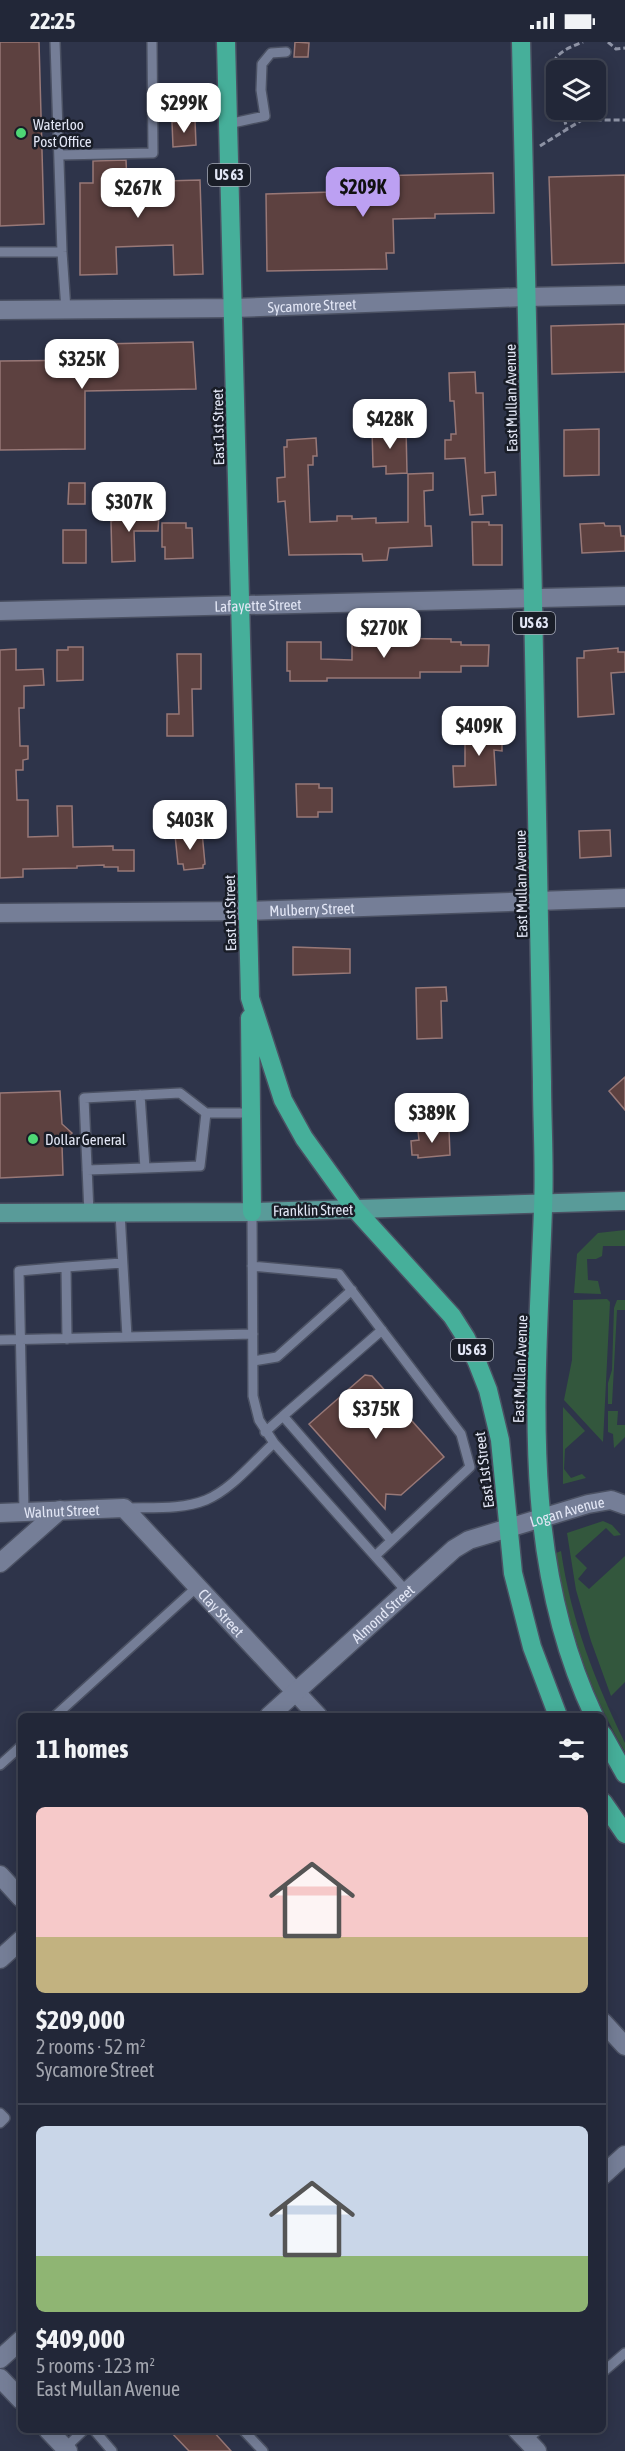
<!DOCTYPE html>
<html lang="en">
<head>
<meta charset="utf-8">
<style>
	:root { --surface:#222738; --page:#2e3343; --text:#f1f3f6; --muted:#a2a5ae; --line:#3f4453; --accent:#bca0f2 }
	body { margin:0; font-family:"Asap Condensed",sans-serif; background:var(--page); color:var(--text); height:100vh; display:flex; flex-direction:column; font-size:22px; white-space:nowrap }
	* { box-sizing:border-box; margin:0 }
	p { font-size:20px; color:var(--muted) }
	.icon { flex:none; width:33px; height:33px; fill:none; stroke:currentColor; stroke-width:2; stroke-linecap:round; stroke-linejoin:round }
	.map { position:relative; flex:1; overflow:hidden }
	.sheet { position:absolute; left:18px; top:1671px; width:588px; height:720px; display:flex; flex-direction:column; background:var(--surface); border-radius:9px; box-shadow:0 3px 15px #0003,0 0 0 2px var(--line) }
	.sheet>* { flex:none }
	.controls { position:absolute; left:546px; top:18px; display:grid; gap:12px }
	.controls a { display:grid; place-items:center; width:60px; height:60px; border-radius:9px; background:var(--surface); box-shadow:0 3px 15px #0003,0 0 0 2px var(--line); font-size:30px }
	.price { position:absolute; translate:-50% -51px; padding:0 14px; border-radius:12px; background:#fff; color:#222; font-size:20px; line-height:39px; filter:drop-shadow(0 2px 3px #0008) }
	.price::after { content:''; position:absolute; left:50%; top:36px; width:18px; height:14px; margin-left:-9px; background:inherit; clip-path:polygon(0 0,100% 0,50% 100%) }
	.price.selected { background:var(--accent); color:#111 }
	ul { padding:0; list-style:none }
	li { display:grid; align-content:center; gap:12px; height:318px; padding:0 18px }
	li+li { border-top:2px solid var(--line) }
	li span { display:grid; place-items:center; height:186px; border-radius:9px; color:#555 }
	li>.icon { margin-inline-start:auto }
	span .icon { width:108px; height:108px; fill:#fffc; stroke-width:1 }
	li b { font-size:26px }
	h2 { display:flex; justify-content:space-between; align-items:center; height:72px; padding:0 18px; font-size:26px }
	.status { display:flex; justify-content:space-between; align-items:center; height:42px; padding:0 30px; background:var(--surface); direction:ltr }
	.status svg { height:16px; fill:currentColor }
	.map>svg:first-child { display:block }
</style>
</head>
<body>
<div class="status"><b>22:25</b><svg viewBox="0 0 49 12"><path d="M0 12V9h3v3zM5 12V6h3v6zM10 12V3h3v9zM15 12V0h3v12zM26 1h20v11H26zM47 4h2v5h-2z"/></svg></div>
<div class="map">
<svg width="625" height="2409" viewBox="0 0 625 2409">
	<rect width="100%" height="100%" fill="#2e344a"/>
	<path fill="#33573d" d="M625 1188V1204H603L602 1214 596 1217H587L588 1238 598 1239 601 1252 574 1251 577 1212 598 1191Z
		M607 1257 610 1260 603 1400 564 1358 572 1318 573 1258Z
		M617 1258H625V1268H617L612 1362H608V1341L612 1328 614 1266Z
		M563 1365 585 1389 565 1407 564 1427 571 1436 582 1432 586 1436 563 1442Z
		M608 1369H618L617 1383H625V1395L614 1406 613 1392 608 1390Z
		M603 1479 612 1483 621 1493 614 1494 606 1486 575 1514 587 1526 578 1537 589 1547 625 1514V1640L611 1654 591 1599 576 1548 567 1491Z
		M561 1509C571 1578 595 1639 625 1701V1710C589 1649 567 1581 556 1511Z"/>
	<path fill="#5d4140" stroke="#987877" stroke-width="1.5" d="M0 0H39L44 182 0 184Z
		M295 0 309 1 308 15H294Z
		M195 78 196 103 173 105 172 80Z
		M126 118 127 140 200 138 203 232 174 233 173 203 116 205 117 232 80 233V141H93V119Z
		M493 131 494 171 435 172V176L393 177 394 211H386L387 227 267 229 266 152 332 150V135Z
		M625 133V221L552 223 549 135Z
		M625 282V330L552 332 551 284Z
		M193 300 196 347 85 349V407L0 408V319L100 318 99 302Z
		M475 330 476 351H483L485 431 495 430 496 453 482 454 483 472 470 473 465 416 445 417V398H451V392H456L454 359H450L449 331Z
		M406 385 407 431 386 432V424L373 425 372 387Z
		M599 387V433L564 434V388Z
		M316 396 317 414H313V423H308L310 480 337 479V474H352V477L376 476V481L408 480V432L433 431V448L424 449 425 484H431L432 504 389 506 387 518 363 519 362 512 289 513 285 459 278 460 277 436 285 435 284 405H287V398Z
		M69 441H85V462H68Z
		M133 469V472H159L158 489H134L135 519 112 520 111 479 115 478V470Z
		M472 480H489V483H502V523H473Z
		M162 481H186V486H192L193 516 165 517V505H162Z
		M604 481 605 484H620L621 494H625V509L582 511 580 482Z
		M63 488H86V521H63Z
		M358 596 451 597V600H461V603H489L488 624H461V630H420V636H327V639H290V629H287V600H321V617L352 618V601H358Z
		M68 605H83V638L57 639V608H68Z
		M618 606V610H625V630L611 631 614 672 578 675 577 616H584V609Z
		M16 607V628L43 627 44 643 24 644V666H19L20 704H28V717L23 718V728H16L17 758H28V795L58 794 57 764H72L73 805 113 804V808H134V829H118V825H104V823L77 824V826L23 827V835L0 836V608Z
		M177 612H201V647H192L193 694H167V672H179Z
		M465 684H502V709L494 708 496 743 454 745 453 724H465Z
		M296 742H319V746H332V770H318V775H297Z
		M610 788 611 814 580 816 579 789Z
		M202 790 205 822 203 823V826L184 828 183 822H178L175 793Z
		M293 905 350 907V931L293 933Z
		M446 945 447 959H441L442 996 417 997 416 946Z
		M625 1035V1068L609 1049Z
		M60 1049 62 1082 72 1091 62 1103 63 1133 0 1136V1051Z
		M449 1087 450 1113 418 1116V1113H412L411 1099 419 1098 418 1089Z
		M365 1333 372 1334 444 1415 401 1453 386 1452 385 1467 309 1382Z
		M169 2388H212L231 2409H189Z"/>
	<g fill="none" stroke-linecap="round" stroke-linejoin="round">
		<defs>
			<path id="lane" d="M55 0 62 210 66 268
				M228 82 265 74 261 48 262 22 271 11 286 10
				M60 113 153 111 152 0
				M0 210H62
				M140 1053 145 1126 200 1124 206 1071
				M87 1128 145 1126
				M252 1170 253 1354 259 1378 274 1401 407 1550
				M89 1171 84 1056 180 1051 206 1071H250
				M120 1171 127 1295
				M252 1224 339 1232 461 1392 470 1425 375 1514
				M382 1288 283 1374 391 1498
				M67 1297 66 1225 122 1221
				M0 1298 253 1292
				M253 1319 277 1315 352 1248
				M265 1390 283 1374
				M124 1466C151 1465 181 1468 206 1458 232 1447 253 1420 274 1401
				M24 1470 19 1229 66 1225
				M55 1674 197 1545
				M0 1723 21 1704
				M0 2071 5 2076 0 2081
				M603 2330 625 2311
				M94 2388 112 2409
				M243 2388 263 2409
				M526 2398 538 2388
				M65 2406 84 2388"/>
			<g id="street">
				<path d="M526 255 625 253"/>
				<path id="s1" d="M0 871 248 869 625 856"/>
				<path id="s2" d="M0 1471 124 1466 318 1674"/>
				<path d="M0 1521 60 1468"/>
				<path id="s3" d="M269 1674 454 1507 469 1498 588 1462 611 1458 625 1463"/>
				<path d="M0 1833 21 1856"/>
				<path d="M0 1917 21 1898"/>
				<path d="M603 1980 625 2004"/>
				<path d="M603 2133 625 2113"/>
				<path d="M0 2317 21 2298"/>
				<path d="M517 2388 537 2409"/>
			</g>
			<g id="secondary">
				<path id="s4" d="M0 268 233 266 526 255"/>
				<path id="s5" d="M0 569 625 554"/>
				<path d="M0 2336 21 2358"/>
				<path d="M48 2388 68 2409"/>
			</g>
			<path id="primary" d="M0 1171 252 1170 625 1159"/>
			<path id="highway" d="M226 0 250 956 283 1058 304 1096 355 1167 452 1274 466 1296 477 1320 488 1348 500 1398 513 1531 532 1605 558 1674
				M521 0C528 347 537 693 542 1040 542 1082 545 1125 543 1167 537 1339 518 1513 594 1674
				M250 976 252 1170
				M603 1693 625 1732
				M603 1760 625 1792"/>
		</defs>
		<use href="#lane" stroke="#4b5163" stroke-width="12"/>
		<use href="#street" stroke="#4b5163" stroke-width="21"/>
		<use href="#secondary" stroke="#4b5163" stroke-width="21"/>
		<use href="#primary" stroke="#4b5163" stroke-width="21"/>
		<use href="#highway" stroke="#4b5163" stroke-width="21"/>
		<path stroke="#8e93a5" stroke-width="3" stroke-dasharray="6 3" stroke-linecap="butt" d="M608 0 616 7 625 6
			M556 47C548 16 555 11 583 0
			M562 68 567 87
			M540 104 582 78H625"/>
		<use href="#lane" stroke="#757e97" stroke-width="9"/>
		<use href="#street" stroke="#757e97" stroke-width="18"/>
		<use href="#secondary" stroke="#757e97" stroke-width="18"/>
		<use href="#primary" stroke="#599b99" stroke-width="18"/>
		<use href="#highway" stroke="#46af9a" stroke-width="18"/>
	</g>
	<g fill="#4ed675" stroke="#191d27" stroke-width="2">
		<circle cx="21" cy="91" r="6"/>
		<circle cx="33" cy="1097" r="6"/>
	</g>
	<g text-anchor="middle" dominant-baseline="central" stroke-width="5" stroke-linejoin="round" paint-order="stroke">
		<g fill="#191d27" stroke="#a6aab7" stroke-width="1.5">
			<rect x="208" y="122" width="42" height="22" rx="4.5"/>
			<rect x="513" y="570" width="42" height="22" rx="4.5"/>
			<rect x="451" y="1297" width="42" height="22" rx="4.5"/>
		</g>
		<g font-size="14" font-weight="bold" fill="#e2e6f5">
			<text x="229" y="133">US 63</text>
			<text x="534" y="581">US 63</text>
			<text x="472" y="1308">US 63</text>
		</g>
		<g font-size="15" fill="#e2e6f5" stroke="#191d27" text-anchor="start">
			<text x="33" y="82">Waterloo<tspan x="33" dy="17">Post Office</tspan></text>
			<text x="45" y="1097">Dollar General</text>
		</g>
		<g font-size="15" fill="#e2e6f5" stroke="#191d27">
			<text stroke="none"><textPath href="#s4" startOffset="312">Sycamore Street</textPath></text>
			<text transform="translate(511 356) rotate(-91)">East Mullan Avenue</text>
			<text transform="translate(218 385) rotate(-91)">East 1st Street</text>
			<text stroke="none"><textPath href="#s5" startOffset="258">Lafayette Street</textPath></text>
			<text transform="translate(521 842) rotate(-91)">East Mullan Avenue</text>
			<text stroke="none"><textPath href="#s1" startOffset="312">Mulberry Street</textPath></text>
			<text transform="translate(230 871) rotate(-91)">East 1st Street</text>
			<text transform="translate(313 1168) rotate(-1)">Franklin Street</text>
			<text transform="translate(520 1327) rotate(-88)">East Mullan Avenue</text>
			<text transform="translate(484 1428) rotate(-97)">East 1st Street</text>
			<text stroke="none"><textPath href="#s2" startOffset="62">Walnut Street</textPath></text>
			<text stroke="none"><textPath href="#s3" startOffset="369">Logan Avenue</textPath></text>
			<text stroke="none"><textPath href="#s2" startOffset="267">Clay Street</textPath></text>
			<text stroke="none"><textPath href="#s3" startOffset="153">Almond Street</textPath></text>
		</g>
	</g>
</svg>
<div class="controls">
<a><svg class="icon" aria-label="layers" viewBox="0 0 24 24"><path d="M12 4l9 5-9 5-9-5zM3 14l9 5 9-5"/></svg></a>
</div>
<b class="price" style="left:184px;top:92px">$299K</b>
<b class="price selected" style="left:363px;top:176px">$209K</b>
<b class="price" style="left:138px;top:177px">$267K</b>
<b class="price" style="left:82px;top:348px">$325K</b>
<b class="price" style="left:390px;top:408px">$428K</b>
<b class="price" style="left:129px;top:491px">$307K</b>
<b class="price" style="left:384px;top:617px">$270K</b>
<b class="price" style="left:479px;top:715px">$409K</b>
<b class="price" style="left:190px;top:809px">$403K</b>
<b class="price" style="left:432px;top:1102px">$389K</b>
<b class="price" style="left:376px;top:1398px">$375K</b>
<section class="sheet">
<h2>11 homes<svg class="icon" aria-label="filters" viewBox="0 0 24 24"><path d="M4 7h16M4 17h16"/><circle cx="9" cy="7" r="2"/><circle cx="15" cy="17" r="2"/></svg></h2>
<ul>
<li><span style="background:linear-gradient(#f6c9c9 70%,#c2b280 0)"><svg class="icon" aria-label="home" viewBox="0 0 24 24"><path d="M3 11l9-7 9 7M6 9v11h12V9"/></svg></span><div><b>$209,000</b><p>2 rooms · 52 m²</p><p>Sycamore Street</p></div></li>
<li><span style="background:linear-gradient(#c9d6e8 70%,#8fb573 0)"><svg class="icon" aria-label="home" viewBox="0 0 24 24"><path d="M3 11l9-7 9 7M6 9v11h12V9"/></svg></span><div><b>$409,000</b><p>5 rooms · 123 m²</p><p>East Mullan Avenue</p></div></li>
</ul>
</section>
</div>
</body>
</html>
